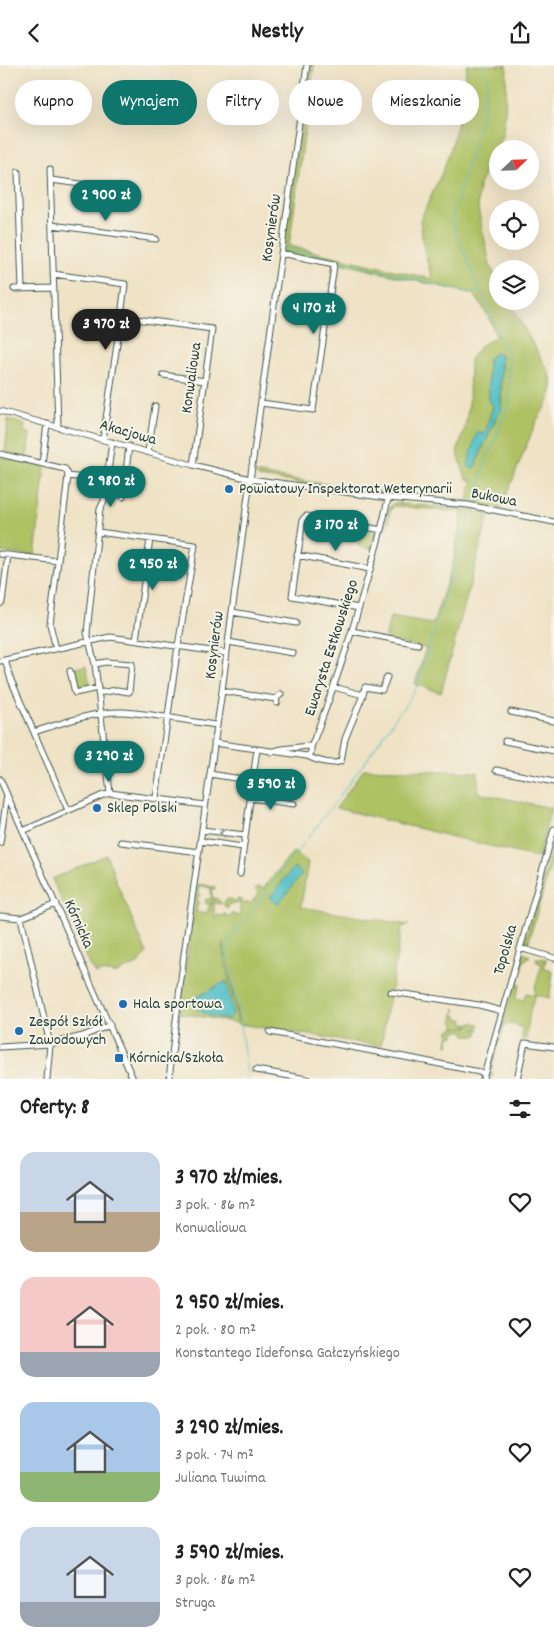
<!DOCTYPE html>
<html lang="pl">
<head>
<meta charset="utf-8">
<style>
	:root { --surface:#fff; --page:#f6f6f6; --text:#222; --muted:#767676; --accent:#0f766e }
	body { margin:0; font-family:Dekko,sans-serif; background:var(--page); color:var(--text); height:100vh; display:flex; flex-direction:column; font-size:19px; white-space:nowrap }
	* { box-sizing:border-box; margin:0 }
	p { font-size:16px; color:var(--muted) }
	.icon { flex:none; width:28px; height:28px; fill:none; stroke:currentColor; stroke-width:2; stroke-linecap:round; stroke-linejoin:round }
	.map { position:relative; height:1014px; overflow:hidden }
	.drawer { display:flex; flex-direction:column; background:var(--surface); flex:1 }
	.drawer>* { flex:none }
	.top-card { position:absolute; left:15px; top:15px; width:525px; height:45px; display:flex; gap:10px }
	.needle { width:32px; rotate:67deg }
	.tools { position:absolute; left:489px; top:75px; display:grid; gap:10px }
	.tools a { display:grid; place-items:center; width:50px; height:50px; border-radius:50%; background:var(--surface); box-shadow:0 5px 20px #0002; font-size:25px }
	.price { position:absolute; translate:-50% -42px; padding:0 11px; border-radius:18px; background:var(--accent); color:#fff; font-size:16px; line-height:32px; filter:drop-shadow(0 1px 2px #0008) }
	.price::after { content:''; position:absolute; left:50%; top:30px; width:15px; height:11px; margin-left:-8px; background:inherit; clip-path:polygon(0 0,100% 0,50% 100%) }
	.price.active { background:#222; color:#fff }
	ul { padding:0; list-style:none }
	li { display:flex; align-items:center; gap:15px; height:125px; padding:0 20px }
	li span { display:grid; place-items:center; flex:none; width:140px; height:100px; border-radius:15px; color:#555 }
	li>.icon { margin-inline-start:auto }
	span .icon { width:60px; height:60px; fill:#fffc; stroke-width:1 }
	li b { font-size:21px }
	h2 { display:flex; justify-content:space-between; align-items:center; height:60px; padding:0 20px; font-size:21px }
	.tag { padding:0 18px; border-radius:22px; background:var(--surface); box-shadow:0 5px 20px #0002; font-size:18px; line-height:45px }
	.tag.active { background:var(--accent); color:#fff }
	header { display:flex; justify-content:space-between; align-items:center; height:65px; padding:0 20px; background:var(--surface); font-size:22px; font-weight:700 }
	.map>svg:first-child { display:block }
</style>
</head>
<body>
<header><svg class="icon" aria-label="back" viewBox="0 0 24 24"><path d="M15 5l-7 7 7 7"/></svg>Nestly<svg class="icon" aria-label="share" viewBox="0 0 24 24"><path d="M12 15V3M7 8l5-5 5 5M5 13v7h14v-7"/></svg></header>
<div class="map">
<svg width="554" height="1014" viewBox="0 0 554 1014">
	<rect width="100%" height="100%" fill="#f7f3e8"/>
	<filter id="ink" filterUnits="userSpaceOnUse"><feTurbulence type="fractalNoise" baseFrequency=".02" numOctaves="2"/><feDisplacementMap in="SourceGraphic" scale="10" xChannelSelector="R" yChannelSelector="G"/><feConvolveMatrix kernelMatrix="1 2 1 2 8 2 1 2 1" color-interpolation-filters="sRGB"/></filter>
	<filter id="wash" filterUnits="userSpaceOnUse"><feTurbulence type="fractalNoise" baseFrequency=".0096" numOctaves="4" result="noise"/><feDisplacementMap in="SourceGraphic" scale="20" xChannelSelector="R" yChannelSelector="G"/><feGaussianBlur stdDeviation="1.12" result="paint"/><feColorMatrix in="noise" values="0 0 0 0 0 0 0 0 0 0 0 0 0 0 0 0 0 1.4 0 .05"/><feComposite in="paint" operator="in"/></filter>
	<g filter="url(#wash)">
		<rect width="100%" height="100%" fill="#efe2c5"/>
		<path fill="#aec164" stroke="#667f4c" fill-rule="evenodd" d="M309 0H314L289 181 432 214 423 180 420 155 444 103 452 79 458 56 467 0H507L505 53 502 71 479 120 478 143 490 200 497 214 498 236H509L550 309 553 324 547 339 536 357 501 444 467 437 381 430V429L362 426V427L258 412 255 409 256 408 283 413 417 432 468 436 472 416 466 413 457 387 465 363 469 337 470 295 481 280 496 272C491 256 484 241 473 229L357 202 287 188 283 186ZM495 288 501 290V346L496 353 474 403H470L471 392 477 368 485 369 493 341 489 335 488 294Z
			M8 354 25 360 24 366 30 368 27 393 5 388Z
			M0 392 45 402 35 491 0 487Z
			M394 438 462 444 489 449 441 628 415 619 426 583 385 575 390 552 433 559 453 498 462 447 394 441 390 446 387 461 390 442Z
			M361 464 377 468 378 469 374 484 358 481Z
			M86 601 91 623 78 625 74 609H76L75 603Z
			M364 704 478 707V728L551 743 538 793 336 743Z
			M554 775V788L527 882 524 879Z
			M293 787 308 797 301 842 409 860 402 862 381 981 239 959 225 888 224 879 223 888 238 958 180 948 192 851H193L198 819 215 822V824H212V832L215 833 209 840 205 838 206 834H211V823L205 822V820L201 821 199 824 200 831H198L197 836H199L196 847 207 849 208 843H210V840L216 833 221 837V839L214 838V851H217V849L219 851 226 849V851H231V849H235L236 851H240V838L231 839 229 838 228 843H226V841H224V837L228 834H232V837H236L237 834 243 835 242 838 246 839 247 837 250 839 259 828 255 824 259 822 263 824Z
			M106 790 114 808 113 809 147 889 138 899 114 909 109 907 107 908 106 907 103 908 102 906 96 909 94 904H92L52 814Z
			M523 888 530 891 526 895H524L517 919 520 920 515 934 523 936 526 928 534 930 535 922 542 899 537 897 536 893 546 894 544 902 551 905 553 908 549 933 535 930 530 946 526 975 521 974 523 963 511 959 504 960 490 1008 493 1009 492 1012 489 1007Z
			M455 943V951L458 952V954H464L463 958H475L480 959 479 965 476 963 475 966H479L477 971 465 970V966H455L454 971 450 970 449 980H447L449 965 455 962 459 963 470 961 469 963 471 965 473 963 469 960 460 963 455 961V958L453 955Z"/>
		<path fill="#52c0c6" stroke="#387e7d" d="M495 288 501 290V346L496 353 474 403H470L468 400 477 367 482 369H485L493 341 489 335 488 294Z
			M294 802 302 809 278 839 270 832Z
			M226 916 233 949 229 954C217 952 199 951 194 938L195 933Z"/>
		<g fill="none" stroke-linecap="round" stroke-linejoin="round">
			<path stroke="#52c0c6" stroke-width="1" d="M286 183 469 227 474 228 479 225
				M473 438 488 392 510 336 509 293 451 156 482 49 487 20V0
				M308 773 365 697 416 624 472 442
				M248 1014 241 967V955L227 887 229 876 288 797 305 777"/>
		</g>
	</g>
	<g filter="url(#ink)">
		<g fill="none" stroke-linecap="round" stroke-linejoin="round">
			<defs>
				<path id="minor" d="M50 104 58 361
					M18 107 22 224
					M51 115 125 125
					M52 160 156 174
					M53 209 125 219 121 252
					M14 224 54 223
					M163 310 205 316
					M261 338 313 345 333 208 334 199 281 188
					M0 346 193 400 250 414 388 433 468 440 554 457
					M103 374 121 252 212 264 193 400
					M148 387 155 341
					M0 389 65 404 67 407 68 411 106 416
					M42 399 47 359
					M123 432 129 381
					M98 467 195 480 178 581 156 733
					M0 489 58 496 50 559 56 584
					M297 490 370 504
					M58 496 68 411
					M0 539 2 537 8 490
					M359 543 292 531 303 454 306 451 382 465
					M232 547 296 558
					M352 566 418 579
					M136 575 150 474
					M228 577 293 588
					M5 595 11 615 68 745
					M0 596 110 572 226 588
					M95 599 106 597 132 599 129 627 117 625 98 628
					M70 606 75 628 98 623
					M222 626 276 634
					M363 630 365 622 382 625 387 612
					M277 638 276 634 281 629
					M511 647 554 656
					M34 667C62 658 94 646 124 647 155 649 186 656 216 660
					M505 676 554 686
					M214 678 307 691 311 688V682L308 681 282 684 271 687
					M311 682C333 627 351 571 367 515 375 487 383 461 388 433
					M307 691C315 695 333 701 341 696L345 674 363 630 334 622
					M496 705 554 717
					M210 709 253 716
					M0 714 133 1014
					M110 728 95 599 87 568 100 444 104 436 112 377
					M250 733 294 739
					M202 765 245 770
					M23 766 103 730 110 728 205 740
					M200 776 243 782
					M121 777 199 787
					M0 778 7 730
					M240 809 257 684
					M0 851 21 853 56 839
					M21 853 50 979 47 1014
					M520 883 554 893
					M391 927 479 940 502 946
					M270 967 415 994 484 1008
					M0 982 50 979 83 971 110 960
					M256 1005 307 1014
					M169 1014 184 889 222 626 232 547 307 0
					M483 1014 554 764
					M517 1014 525 978 554 982"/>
			</defs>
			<use href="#minor" stroke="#3e564a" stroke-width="7"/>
			<use href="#minor" stroke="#fff" stroke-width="5"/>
		</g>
		<defs><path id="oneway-chevron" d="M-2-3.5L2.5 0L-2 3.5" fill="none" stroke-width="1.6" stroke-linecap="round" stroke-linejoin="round" transform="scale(1.25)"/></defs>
		<use stroke="#8f9e9a" href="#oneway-chevron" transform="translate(223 768) rotate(-174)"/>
	</g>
	<g fill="#1f6fb2" stroke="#f7f3e8" stroke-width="2">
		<circle cx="229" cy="424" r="5"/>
		<circle cx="97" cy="743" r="5"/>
		<circle cx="123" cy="939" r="5"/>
		<circle cx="19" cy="966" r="5"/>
		<rect x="114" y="988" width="10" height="10" rx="2.5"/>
	</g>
	<g text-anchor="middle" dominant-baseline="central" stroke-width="4" stroke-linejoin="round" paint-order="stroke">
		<g font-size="16" fill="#1f3d34" stroke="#f7f3e8">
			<text transform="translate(272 163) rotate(-82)">Kosynierów</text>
			<text transform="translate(192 313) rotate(-82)">Konwaliowa</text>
			<text transform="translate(128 368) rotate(16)">Akacjowa</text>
			<text transform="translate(494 433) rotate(11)">Bukowa</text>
			<text transform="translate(215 580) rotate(-83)">Kosynierów</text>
			<text transform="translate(332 583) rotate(-72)">Ewarysta Estkowskiego</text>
			<text transform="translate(78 859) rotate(66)">Kórnicka</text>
			<text transform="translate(506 885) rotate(-74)">Topolska</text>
		</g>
		<g font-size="16" fill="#1f3d34" stroke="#f7f3e8" text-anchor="start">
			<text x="239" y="424">Powiatowy Inspektorat Weterynarii</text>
			<text x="107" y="743">Sklep Polski</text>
			<text x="133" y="939">Hala sportowa</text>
			<text x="29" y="957">Zespół Szkół<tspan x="29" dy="18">Zawodowych</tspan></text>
			<text x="129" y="993">Kórnicka/Szkoła</text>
		</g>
	</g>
</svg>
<div class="tools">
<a><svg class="needle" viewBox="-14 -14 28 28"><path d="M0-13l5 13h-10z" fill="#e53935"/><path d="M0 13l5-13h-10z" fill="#767676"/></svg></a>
<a><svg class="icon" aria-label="locate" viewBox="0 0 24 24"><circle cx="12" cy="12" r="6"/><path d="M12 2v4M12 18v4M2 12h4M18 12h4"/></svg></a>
<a><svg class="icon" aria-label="layers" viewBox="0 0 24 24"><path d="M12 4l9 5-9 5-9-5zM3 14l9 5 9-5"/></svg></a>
</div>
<b class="price" style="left:106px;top:157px">2 900 zł</b>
<b class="price" style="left:314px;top:270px">4 170 zł</b>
<b class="price active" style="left:106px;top:286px">3 970 zł</b>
<b class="price" style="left:111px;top:443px">2 980 zł</b>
<b class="price" style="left:336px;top:487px">3 170 zł</b>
<b class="price" style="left:153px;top:526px">2 950 zł</b>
<b class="price" style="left:109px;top:718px">3 290 zł</b>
<b class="price" style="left:271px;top:746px">3 590 zł</b>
<div class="top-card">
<a class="tag">Kupno</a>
<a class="tag active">Wynajem</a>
<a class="tag">Filtry</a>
<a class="tag">Nowe</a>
<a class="tag">Mieszkanie</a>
</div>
</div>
<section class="drawer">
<h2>Oferty: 8<svg class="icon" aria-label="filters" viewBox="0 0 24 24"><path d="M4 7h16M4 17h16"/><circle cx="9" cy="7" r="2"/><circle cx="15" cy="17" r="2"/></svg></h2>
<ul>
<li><span style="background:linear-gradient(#c9d6e8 60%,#b9a48a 0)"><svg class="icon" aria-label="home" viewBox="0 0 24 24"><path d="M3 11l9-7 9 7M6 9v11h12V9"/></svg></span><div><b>3 970 zł/mies.</b><p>3 pok. · 86 m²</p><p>Konwaliowa</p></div><svg class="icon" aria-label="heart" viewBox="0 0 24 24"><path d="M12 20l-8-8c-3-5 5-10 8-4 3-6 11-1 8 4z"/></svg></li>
<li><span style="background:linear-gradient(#f6c9c9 75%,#9aa5b1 0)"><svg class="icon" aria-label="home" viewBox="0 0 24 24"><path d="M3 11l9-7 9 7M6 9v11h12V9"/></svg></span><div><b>2 950 zł/mies.</b><p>2 pok. · 80 m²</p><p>Konstantego Ildefonsa Gałczyńskiego</p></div><svg class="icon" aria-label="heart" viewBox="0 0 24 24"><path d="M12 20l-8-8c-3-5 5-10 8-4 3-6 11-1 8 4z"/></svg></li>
<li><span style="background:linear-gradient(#a9c7e8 70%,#8fb573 0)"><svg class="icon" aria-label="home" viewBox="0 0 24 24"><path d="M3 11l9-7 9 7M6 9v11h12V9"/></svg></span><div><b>3 290 zł/mies.</b><p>3 pok. · 74 m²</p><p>Juliana Tuwima</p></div><svg class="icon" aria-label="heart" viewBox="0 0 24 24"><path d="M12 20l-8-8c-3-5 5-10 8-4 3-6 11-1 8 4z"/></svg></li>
<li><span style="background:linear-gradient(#c9d6e8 75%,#9aa5b1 0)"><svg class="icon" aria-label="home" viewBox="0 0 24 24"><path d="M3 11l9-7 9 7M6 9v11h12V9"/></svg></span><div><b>3 590 zł/mies.</b><p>3 pok. · 86 m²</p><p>Struga</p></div><svg class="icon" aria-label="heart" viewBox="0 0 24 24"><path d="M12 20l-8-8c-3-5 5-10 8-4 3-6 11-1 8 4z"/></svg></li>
</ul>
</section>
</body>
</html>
